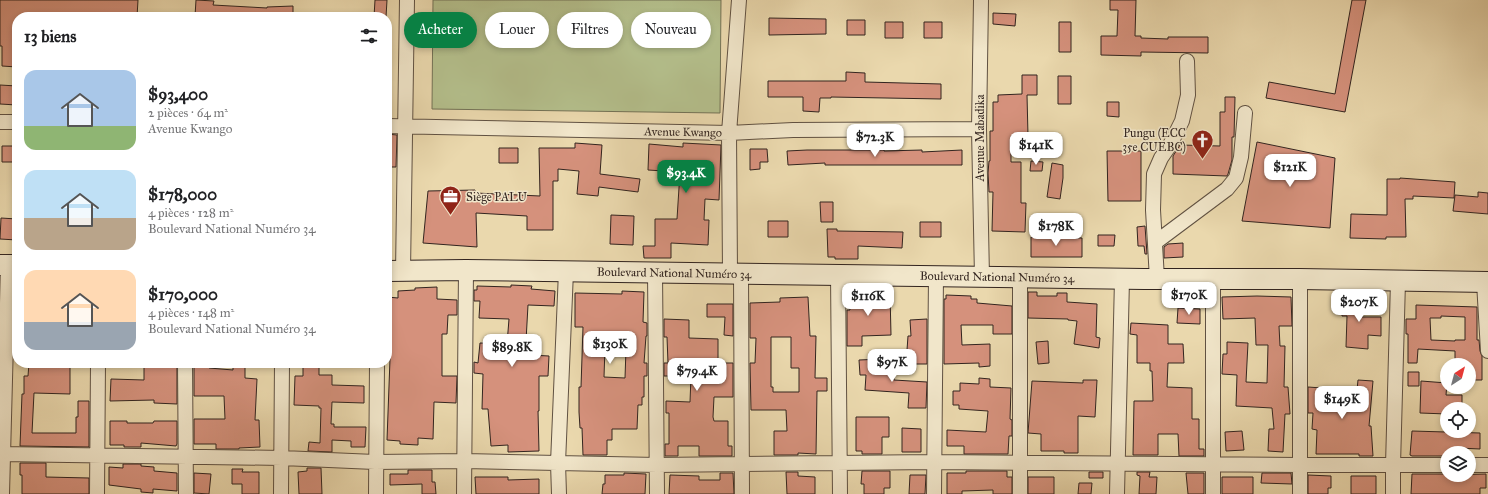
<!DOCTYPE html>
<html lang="fr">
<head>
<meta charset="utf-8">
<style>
	:root { --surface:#fff; --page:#f6f6f6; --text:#202124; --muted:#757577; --accent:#0b8043 }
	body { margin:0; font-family:"IM FELL Great Primer",serif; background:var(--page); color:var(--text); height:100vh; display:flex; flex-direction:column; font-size:15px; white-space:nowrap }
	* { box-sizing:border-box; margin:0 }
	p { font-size:13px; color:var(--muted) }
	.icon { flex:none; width:22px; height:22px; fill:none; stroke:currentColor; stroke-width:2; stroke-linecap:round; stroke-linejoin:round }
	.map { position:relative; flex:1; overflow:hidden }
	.panel { position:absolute; left:12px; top:12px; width:380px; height:356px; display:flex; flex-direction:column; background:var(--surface); border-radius:16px; box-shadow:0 2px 6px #0003 }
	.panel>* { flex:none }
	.banner { position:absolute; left:404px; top:12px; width:380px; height:36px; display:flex; gap:8px }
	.needle { width:26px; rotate:36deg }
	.buttons { position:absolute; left:1440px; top:358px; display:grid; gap:8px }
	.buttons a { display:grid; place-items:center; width:36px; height:36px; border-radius:50%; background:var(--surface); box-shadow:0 2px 6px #0003; font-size:20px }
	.price { position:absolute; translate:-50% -34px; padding:0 9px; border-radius:8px; background:#fff; color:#222; font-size:13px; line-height:26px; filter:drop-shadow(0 1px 2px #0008) }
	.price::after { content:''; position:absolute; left:50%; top:24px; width:12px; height:9px; margin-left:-6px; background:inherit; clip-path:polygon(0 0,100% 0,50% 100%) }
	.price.selected { background:var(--accent); color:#fff }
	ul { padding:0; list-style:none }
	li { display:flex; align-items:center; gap:12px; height:100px; padding:0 12px }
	li span { display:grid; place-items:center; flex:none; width:112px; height:80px; border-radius:12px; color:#555 }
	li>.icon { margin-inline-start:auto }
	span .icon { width:48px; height:48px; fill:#fffc; stroke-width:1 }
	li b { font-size:17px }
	h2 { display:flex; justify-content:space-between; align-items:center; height:48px; padding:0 12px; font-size:17px }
	.chip { padding:0 14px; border-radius:18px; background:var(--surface); box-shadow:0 2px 6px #0003; font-size:14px; line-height:36px }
	.chip.selected { background:var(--accent); color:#fff }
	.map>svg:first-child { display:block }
</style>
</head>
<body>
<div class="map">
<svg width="1488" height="494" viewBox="0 0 1488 494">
	<rect width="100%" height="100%" fill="#ead8ad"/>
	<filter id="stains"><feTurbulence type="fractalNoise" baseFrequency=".005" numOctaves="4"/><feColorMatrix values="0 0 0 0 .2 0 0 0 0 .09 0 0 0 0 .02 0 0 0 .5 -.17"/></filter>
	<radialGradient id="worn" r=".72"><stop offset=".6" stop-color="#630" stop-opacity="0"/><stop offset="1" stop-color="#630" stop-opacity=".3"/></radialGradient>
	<path fill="#b4bf8c" stroke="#737256" d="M433 0H721L720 113 432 109Z"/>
	<path fill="#d5917c" stroke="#32241f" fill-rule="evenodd" d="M0 0H138L137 17 101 16V17H17V67L2 66V46H0Z
		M196 0 214 1 213 5 267 8V7L293 6V17L195 16Z
		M375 0H387L386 17H374Z
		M1110 0H1136L1135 36H1141V38L1168 39V37H1208V53L1141 52V56L1101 55V36H1117L1118 10H1110Z
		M1352 0H1366L1345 112 1266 98 1269 82 1335 94Z
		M993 13 1016 14 1015 26 993 24Z
		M769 18 826 19V34L769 35Z
		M847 20H865V35H847Z
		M885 22H903V38H885Z
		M924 22H942V38H924Z
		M1059 22H1071V52H1059Z
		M846 72 865 73V82L941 84V99L831 97V98H820L819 112 803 111V97H768V81H846Z
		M1022 75H1037V95H1027L1028 136H1011V162H1021V203H1026L1025 232 992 231 993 192H989L988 173 989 161H990V131H993V102H998V95L1022 94Z
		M1058 76H1071V104H1058Z
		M0 85 17 86V105L0 104Z
		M1225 97H1235L1234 137H1232V160L1228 174 1227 176 1173 174V156L1180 145 1220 146V112H1225Z
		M1107 102H1119V117L1107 116Z
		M387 134 397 135 396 167H387Z
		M1257 142 1335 158 1330 228 1242 221Z
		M575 143 602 145 600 174 640 179 638 192 599 187 598 196 577 194 579 171 558 169V181H553V230H527V216L476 213 477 247 423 243 428 191 475 190V193L540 196 539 148H575Z
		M683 143 721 145 719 200 705 199 704 220H709L708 245 671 243V258H644L643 246H655V219H677L680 172 648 170 649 144 683 147Z
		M2 146H17V162H2Z
		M499 148H518V163H499Z
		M750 149H767L768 162H760V169L750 170Z
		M807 150H884V151L922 150V152L962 150V165H825V163L788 165 787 151Z
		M1107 151H1141V201H1108Z
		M1031 161 1043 162 1042 171H1030Z
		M1052 163 1063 165V178L1060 199 1047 197Z
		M1400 178 1455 182 1454 198 1413 196V199H1405L1406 237H1386V239L1350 238 1351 214 1387 215V179H1400Z
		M1478 192 1488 193V214L1453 211 1455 195 1478 197Z
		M820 202H833V222H821Z
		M611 215 634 216 633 245 610 244Z
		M1 218 17 219V240L0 239Z
		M768 221H788V237H768Z
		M920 222H941V237H920Z
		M1145 226 1147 254H1145L1144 246H1138L1137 227Z
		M827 229H837V231L903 232 902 248 858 246V259H835V257H828Z
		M1098 235H1115L1114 246H1098Z
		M1031 237 1082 238V257H1031Z
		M1183 243V257L1164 258V247L1168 244Z
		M511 285 532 286 531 289 555 291 554 306 528 305 526 341H530V355L549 356 548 376H539V411H538L539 451 508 452V445L491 446 488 409H482L483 374 474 373V362L478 363 480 343 507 344 509 319 479 318 480 301H474V290H477V286L511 287Z
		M437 287V299L457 300V315H448L447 334H442V376H457L456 403 434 402 433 439 418 438V445L400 444V441L387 440 391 332H387V297L398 298V291L415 290V288Z
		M622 291 644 292 643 322 647 323V336H646L644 363H647V376H644V397H642V405H638L637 429H612V440H607V455H583L582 428H580L579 412V387H581L583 327H575V293L622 294ZM605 347 626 349 625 378 604 377Z
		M1028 292H1037V296H1057V293H1067V302L1097 304 1096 337 1100 338 1099 348 1074 344 1077 321 1068 320V319L1028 318Z
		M890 294 891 335 862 336V346H847V310H850L849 295Z
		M946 295 971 296V299H977V303L1012 306V334H993V325H961L962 345 990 344V366L979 367V363L944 364V299H946Z
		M1257 296 1291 297 1292 326H1279L1280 346H1285L1284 387H1288L1290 414H1285L1283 452 1268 451 1269 429H1274L1272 408 1236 406 1237 375 1222 374 1223 354H1227V342L1248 343 1246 382 1267 383 1268 345H1256L1255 318 1223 319 1222 297Z
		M808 297 810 336H816L815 378H827V391H817L816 454 798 453V455H774V431H787L786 410H751L750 363H755L756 338H750V303L780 302V298ZM771 337H791V368H799V392H773V387H771Z
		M1342 297H1363L1362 317H1381V336L1368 335V349L1346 347 1347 316H1342Z
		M707 304H733V336L724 335 725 317H707Z
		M1416 305 1477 307V340H1479L1480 351 1482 356V380H1469V365H1455V351L1418 349 1417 363H1408V334H1406V319H1416ZM1441 316 1465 317V340H1455V341L1431 340 1430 318H1441Z
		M1178 308 1200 309V324L1177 323Z
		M664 319 689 320V338L718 339V363H733V397H714L713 417 714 421H728V446H732V456H699V446H678V456H665V444H669V413H666V401L690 402 691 376H664V363H668L667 337H664Z
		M927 319V364H906L908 336H911L910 320Z
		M1131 323 1168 325V344H1183L1184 363H1168L1167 387 1192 388V419H1199V449H1204V456H1179L1178 434H1158V455H1133L1134 401H1153L1152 371H1150V363H1137V335L1130 334Z
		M1048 341 1049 363 1038 364 1036 342Z
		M883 359 884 374 894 375V380L927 382 926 408H908L909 393 865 390 866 375H860L859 360Z
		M29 363H70V394L34 393 32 433H76V417H78V401H89V447L20 446 22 394H24V376H28Z
		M144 363H177V404L154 403V400L110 401 111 379 144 380Z
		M194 363H209V368L233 370V363H245V378L257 379 255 420H259L260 447 239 448V449H216V444H194V419H225L224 396H194Z
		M303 363H319V375H332V385L364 386V403L332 402 331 424H334V427H366L365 447H351V441L332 440V452L308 451 309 442 320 443 321 408H319V406L294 405 295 376H303Z
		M1408 372H1419V386H1408Z
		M979 378 990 379V387L1011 388 1010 419 1012 420V436H1009L1008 454H964V446H947V430L986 432 988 411 959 409V405H953V391H960V383L979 384Z
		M1083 380H1097L1095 417 1078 416V453H1064V451H1041V434L1028 433 1032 381 1083 383Z
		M1358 380 1373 381 1369 426H1371L1373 456H1359V454H1316L1317 430 1312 429 1313 413H1308V387L1322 388V390H1357Z
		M1421 381 1447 383 1446 395H1462V409H1447V414L1420 413Z
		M856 417H889V437H882V454H862V451H856Z
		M110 421H127V423H153L154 421H177V444L176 446 141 443V447H124V445H110Z
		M902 428 921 429V452H902Z
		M1242 431 1244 450 1226 451 1225 432Z
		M1412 431 1480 433V449L1458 448V453L1447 452V456H1412L1410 455Z
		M20 463H46V477L89 478V494H22V475H20Z
		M123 464H141V466L154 467V471L177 473V491L153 489V493L141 492V489L109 485V467L123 468Z
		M307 468H321L322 494H299L298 472 307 471Z
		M232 469H243L242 472H259V494H242V484H232Z
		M408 470H432V482H435L436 494H422V484L390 485V474H408Z
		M862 471H890V488H884V494H864V484H861Z
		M966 471H1007V477H1012V494H993V490L962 491V494H947V473H966Z
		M786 472H798V476L815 477V494H787Z
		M1089 472H1103V478H1089Z
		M1137 472H1150L1149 477H1157L1156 494H1139L1140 476 1137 475Z
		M194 473 211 474 209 494 194 493Z
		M624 473 646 474 645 494H602L603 484H605V475H624Z
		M720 473H733L734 494H669L670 475 699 476V480H720Z
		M1186 473H1204V494H1188Z
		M1262 473H1291L1292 484 1261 483Z
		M1412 474H1446V475L1486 474V488H1480V494H1411Z
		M910 475H926L925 494H909Z
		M1308 475 1331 476V488H1328V494H1308Z
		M1351 476H1376V494H1351Z
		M475 477H508V480L539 479V494H476Z
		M1028 477H1054V494H1028Z
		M1222 477H1253V494H1222Z
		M1079 483H1092L1091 494H1078Z"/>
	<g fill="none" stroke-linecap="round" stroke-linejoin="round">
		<defs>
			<path id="street" d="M981 0 979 129 982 277
				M0 122H17
				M387 126 729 133 793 130 979 129
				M1156 242 1227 189 1236 178 1241 157 1245 113
				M403 271 407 0
				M655 272 657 494
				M730 273 729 133 739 0
				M741 274 742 494
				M838 275 840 494
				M1020 277V494
				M1157 279 1153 210 1154 174 1161 158 1170 145 1182 121 1188 95 1187 61
				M1213 279V494
				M1484 282 1488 351
				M185 363 186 494
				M0 454 282 458 375 462 465 461 657 465 934 462 1300 465H1447
				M1469 465H1488
				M2 494 8 265
				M97 494 98 363
				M281 494 282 363
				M376 494 377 363
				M464 494 466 270
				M559 494 558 463 566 271
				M934 494 936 276
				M1117 494 1122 279
				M1300 494V279
				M1393 494V465L1398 281"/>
			<path id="secondary" d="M0 265H17
				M387 271 466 270 1144 279H1300L1488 282"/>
		</defs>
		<use href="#street" stroke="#605142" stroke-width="16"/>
		<use href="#secondary" stroke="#32241f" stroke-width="22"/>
		<use href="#street" stroke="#f1e6ca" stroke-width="14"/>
		<use href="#secondary" stroke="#f1e6ca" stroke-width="20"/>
	</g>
	<defs>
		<symbol id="church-pin" viewBox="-11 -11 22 30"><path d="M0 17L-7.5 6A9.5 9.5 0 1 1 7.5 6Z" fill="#8f2418" stroke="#f1e6ca"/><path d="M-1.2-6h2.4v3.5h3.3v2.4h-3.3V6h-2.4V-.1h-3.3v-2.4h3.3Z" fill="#fff"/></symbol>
		<symbol id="office-pin" viewBox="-11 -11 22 30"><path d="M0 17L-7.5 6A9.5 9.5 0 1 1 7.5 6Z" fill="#8f2418" stroke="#f1e6ca"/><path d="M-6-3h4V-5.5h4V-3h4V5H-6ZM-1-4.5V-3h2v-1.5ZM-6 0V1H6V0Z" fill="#fff"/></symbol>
	</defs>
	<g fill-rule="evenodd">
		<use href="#church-pin" x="1190" y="128" width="25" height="34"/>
		<use href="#office-pin" x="438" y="184" width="25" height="34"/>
	</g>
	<g text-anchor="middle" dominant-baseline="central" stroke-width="3" stroke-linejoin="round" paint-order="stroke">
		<g font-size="12" fill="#32241f" stroke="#f1e6ca">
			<text transform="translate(683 132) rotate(1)">Avenue Kwango</text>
			<text transform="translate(980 138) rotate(-90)">Avenue Mabadika</text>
			<text transform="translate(674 273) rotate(1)">Boulevard National Numéro 34</text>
			<text transform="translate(997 277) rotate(1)">Boulevard National Numéro 34</text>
		</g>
		<g font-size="12" fill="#32241f" stroke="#f1e6ca" text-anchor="end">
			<text x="1186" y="133">Pungu (ECC<tspan x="1186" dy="14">35e CUEBC)</tspan></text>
			<text x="466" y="197" text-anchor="start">Siège PALU</text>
		</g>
	</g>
	<rect width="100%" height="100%" filter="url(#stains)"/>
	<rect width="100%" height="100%" fill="url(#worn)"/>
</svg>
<div class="buttons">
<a><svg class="needle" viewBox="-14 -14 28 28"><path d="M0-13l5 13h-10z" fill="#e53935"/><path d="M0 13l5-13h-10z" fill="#757577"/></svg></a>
<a><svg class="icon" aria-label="locate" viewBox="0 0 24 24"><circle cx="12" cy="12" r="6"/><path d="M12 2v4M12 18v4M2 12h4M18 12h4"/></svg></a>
<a><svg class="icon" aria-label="layers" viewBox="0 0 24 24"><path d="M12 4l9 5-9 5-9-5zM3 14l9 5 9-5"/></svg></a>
</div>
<b class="price" style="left:875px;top:158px">$72.3K</b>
<b class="price" style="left:1036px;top:166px">$141K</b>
<b class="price" style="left:1290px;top:188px">$121K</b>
<b class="price selected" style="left:686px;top:194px">$93.4K</b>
<b class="price" style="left:1056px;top:247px">$178K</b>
<b class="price" style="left:1189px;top:316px">$170K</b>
<b class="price" style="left:868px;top:317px">$116K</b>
<b class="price" style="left:1359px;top:323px">$207K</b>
<b class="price" style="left:610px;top:365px">$130K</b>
<b class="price" style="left:512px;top:368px">$89.8K</b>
<b class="price" style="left:892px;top:383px">$97K</b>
<b class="price" style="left:697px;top:392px">$79.4K</b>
<b class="price" style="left:1342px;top:420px">$149K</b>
<div class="banner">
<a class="chip selected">Acheter</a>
<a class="chip">Louer</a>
<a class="chip">Filtres</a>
<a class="chip">Nouveau</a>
</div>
<section class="panel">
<h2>13 biens<svg class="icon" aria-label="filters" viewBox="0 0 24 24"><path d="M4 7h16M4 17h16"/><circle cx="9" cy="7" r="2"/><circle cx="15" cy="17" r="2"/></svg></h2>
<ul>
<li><span style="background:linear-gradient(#a9c7e8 70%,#8fb573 0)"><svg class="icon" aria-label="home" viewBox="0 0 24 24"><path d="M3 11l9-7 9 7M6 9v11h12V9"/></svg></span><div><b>$93,400</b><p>2 pièces · 64 m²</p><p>Avenue Kwango</p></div></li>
<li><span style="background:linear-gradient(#bfe0f5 60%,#b9a48a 0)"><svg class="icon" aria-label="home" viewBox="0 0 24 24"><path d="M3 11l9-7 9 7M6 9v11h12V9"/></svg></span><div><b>$178,000</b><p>4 pièces · 128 m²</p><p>Boulevard National Numéro 34</p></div></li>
<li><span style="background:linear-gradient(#ffd9b3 65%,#9aa5b1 0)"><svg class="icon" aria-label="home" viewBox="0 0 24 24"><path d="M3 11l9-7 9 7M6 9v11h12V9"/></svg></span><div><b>$170,000</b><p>4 pièces · 148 m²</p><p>Boulevard National Numéro 34</p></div></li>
</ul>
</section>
</div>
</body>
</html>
